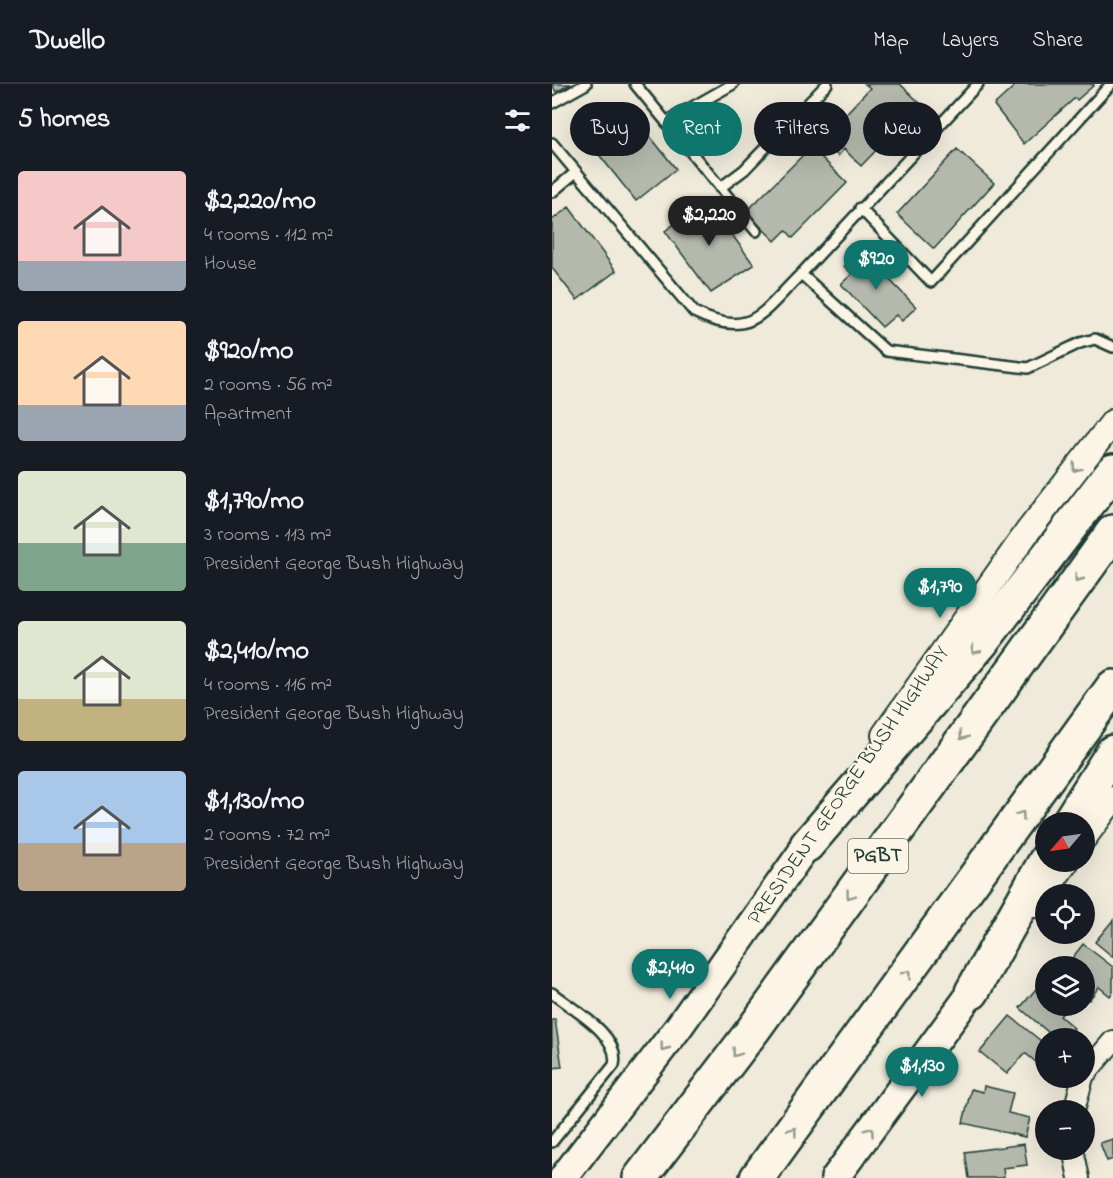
<!DOCTYPE html>
<html lang="en">
<head>
<meta charset="utf-8">
<style>
	:root { --surface:#171b24; --page:#242831; --text:#f1f3f6; --muted:#9ea1a6; --line:#363941; --accent:#0f766e }
	body { margin:0; font-family:"Indie Flower",sans-serif; background:var(--page); color:var(--text); height:100vh; display:flex; flex-direction:column; font-size:22px; white-space:nowrap }
	* { box-sizing:border-box; margin:0 }
	p { font-size:20px; color:var(--muted) }
	.icon { flex:none; width:33px; height:33px; fill:none; stroke:currentColor; stroke-width:2; stroke-linecap:round; stroke-linejoin:round }
	.map { position:relative; flex:1; overflow:hidden }
	.details { display:flex; flex-direction:column; background:var(--surface); width:552px }
	.details>* { flex:none }
	.banner { position:absolute; left:18px; top:18px; width:453px; height:54px; display:flex; gap:12px }
	.needle { width:39px; rotate:241deg }
	.buttons { position:absolute; left:483px; top:728px; display:grid; gap:12px }
	.buttons a { display:grid; place-items:center; width:60px; height:60px; border-radius:50%; background:var(--surface); box-shadow:0 6px 24px #0002; font-size:30px }
	.price { position:absolute; translate:-50% -51px; padding:0 14px; border-radius:21px; background:var(--accent); color:#fff; font-size:20px; line-height:39px; filter:drop-shadow(0 2px 3px #0008) }
	.price::after { content:''; position:absolute; left:50%; top:36px; width:18px; height:14px; margin-left:-9px; background:inherit; clip-path:polygon(0 0,100% 0,50% 100%) }
	.price.current { background:#222; color:#fff }
	ul { padding:0; list-style:none }
	li { display:flex; align-items:center; gap:18px; height:150px; padding:0 18px }
	li span { display:grid; place-items:center; flex:none; width:168px; height:120px; border-radius:6px; color:#555 }
	li>.icon { margin-inline-start:auto }
	span .icon { width:72px; height:72px; fill:#fffc; stroke-width:1 }
	li b { font-size:26px }
	h2 { display:flex; justify-content:space-between; align-items:center; height:72px; padding:0 18px; font-size:26px }
	.chip { padding:0 21px; border-radius:27px; background:var(--surface); box-shadow:0 6px 24px #0002; font-size:21px; line-height:54px }
	.chip.current { background:var(--accent); color:#fff }
	header { display:flex; align-items:center; gap:36px; box-sizing:border-box; height:84px; padding:0 30px; background:var(--surface); border-bottom:2px solid var(--line) }
	header strong { font-size:28px }
	nav { display:flex; gap:33px; margin-inline-start:auto; font-size:21px }
	main { display:flex; flex:1; min-height:0 }
	.map>svg:first-child { display:block }
</style>
</head>
<body>
<header>
<strong>Dwello</strong>
<nav><a>Map</a><a>Layers</a><a>Share</a></nav>
</header>
<main>
<section class="details">
<h2>5 homes<svg class="icon" aria-label="filters" viewBox="0 0 24 24"><path d="M4 7h16M4 17h16"/><circle cx="9" cy="7" r="2"/><circle cx="15" cy="17" r="2"/></svg></h2>
<ul>
<li><span style="background:linear-gradient(#f6c9c9 75%,#9aa5b1 0)"><svg class="icon" aria-label="home" viewBox="0 0 24 24"><path d="M3 11l9-7 9 7M6 9v11h12V9"/></svg></span><div><b>$2,220/mo</b><p>4 rooms · 112 m²</p><p>House</p></div></li>
<li><span style="background:linear-gradient(#ffd9b3 70%,#9aa5b1 0)"><svg class="icon" aria-label="home" viewBox="0 0 24 24"><path d="M3 11l9-7 9 7M6 9v11h12V9"/></svg></span><div><b>$920/mo</b><p>2 rooms · 56 m²</p><p>Apartment</p></div></li>
<li><span style="background:linear-gradient(#dfe7d0 60%,#7fa58c 0)"><svg class="icon" aria-label="home" viewBox="0 0 24 24"><path d="M3 11l9-7 9 7M6 9v11h12V9"/></svg></span><div><b>$1,790/mo</b><p>3 rooms · 113 m²</p><p>President George Bush Highway</p></div></li>
<li><span style="background:linear-gradient(#dfe7d0 65%,#c2b280 0)"><svg class="icon" aria-label="home" viewBox="0 0 24 24"><path d="M3 11l9-7 9 7M6 9v11h12V9"/></svg></span><div><b>$2,410/mo</b><p>4 rooms · 116 m²</p><p>President George Bush Highway</p></div></li>
<li><span style="background:linear-gradient(#a9c7e8 60%,#b9a48a 0)"><svg class="icon" aria-label="home" viewBox="0 0 24 24"><path d="M3 11l9-7 9 7M6 9v11h12V9"/></svg></span><div><b>$1,130/mo</b><p>2 rooms · 72 m²</p><p>President George Bush Highway</p></div></li>
</ul>
</section>
<div class="map">
<svg width="561" height="1094" viewBox="0 0 561 1094">
	<rect width="100%" height="100%" fill="#efeada"/>
	<filter id="ink" filterUnits="userSpaceOnUse"><feTurbulence type="fractalNoise" baseFrequency=".0167" numOctaves="2"/><feDisplacementMap in="SourceGraphic" scale="12" xChannelSelector="R" yChannelSelector="G"/><feConvolveMatrix kernelMatrix="1 2 1 2 8 2 1 2 1" color-interpolation-filters="sRGB"/></filter>
	<g filter="url(#ink)">
		<path fill="#b5b9ad" stroke="#1f3d34" stroke-width="1.5" d="M0 0H19L4 8Z
			M313 0H348L369 20 309 82 292 65 286 72 269 56 318 4Z
			M465 0H541L542 1 525 16 523 14 472 60 442 21Z
			M74 22 124 85 84 117 37 58 55 43 52 39Z
			M259 63 295 99 241 154 234 146 223 157 194 128Z
			M405 65 442 99 382 165 345 130Z
			M155 116 202 181 159 209 113 147Z
			M17 123 64 187 25 216 0 184V136Z
			M309 166 364 223 350 237 344 231 330 243 289 200 300 190 292 182Z
			M561 836V873L543 858Z
			M531 860 561 883V908L558 912 547 903 537 916 532 913V882H514Z
			M494 893V921H518L508 932 522 944 514 954H503L468 924Z
			M458 932 494 961V981L491 984 473 969 455 990 428 968Z
			M3 935 10 983 0 984V936Z
			M432 1002 461 1009 456 1029 478 1034 473 1053 411 1039 419 1005 431 1008Z
			M561 1055V1075L555 1077 548 1059Z
			M472 1060 475 1081 451 1084 452 1094H417L413 1068Z"/>
		<g fill="none" stroke-linecap="round" stroke-linejoin="round">
			<defs>
				<path id="service" d="M83 0 204 147
					M426 0 249 190 334 267 476 284 528 259 543 255 561 263
					M0 19 34 0
					M114 38 181 0
					M0 59 142 228C200 257 210 228 249 190
					M168 104 192 86 275 0
					M0 108 24 88
					M308 124 379 198 559 0
					M0 909C21 926 69 951 62 981L0 1058"/>
				<path id="minor" d="M532 991 561 957
					M522 1026 531 993
					M521 1065 527 1094"/>
				<path id="tertiary" d="M332 651 476 447 561 338
					M532 754 561 715
					M483 821 515 777"/>
				<path id="secondary" d="M11 1094 126 944 255 761
					M283 1094 420 908"/>
				<path id="motorway" d="M517 738 561 668
					M255 761 430 558 561 387
					M420 908 494 776
					M88 1094 201 946 561 448
					M205 1094 561 603"/>
			</defs>
			<use href="#service" stroke="#1f3d34" stroke-width="14"/>
			<use href="#minor" stroke="#1f3d34" stroke-width="24"/>
			<use href="#tertiary" stroke="#1f3d34" stroke-width="28"/>
			<use href="#secondary" stroke="#1f3d34" stroke-width="32"/>
			<use href="#motorway" stroke="#1f3d34" stroke-width="38"/>
			<use href="#service" stroke="#fcf5e5" stroke-width="9"/>
			<use href="#minor" stroke="#fcf5e5" stroke-width="20"/>
			<use href="#tertiary" stroke="#fcf5e5" stroke-width="24"/>
			<use href="#secondary" stroke="#fcf5e5" stroke-width="27"/>
			<use href="#motorway" stroke="#fcf5e5" stroke-width="33"/>
		</g>
		<defs><path id="oneway-chevron" d="M-2-3.5L2.5 0L-2 3.5" fill="none" stroke-width="1.6" stroke-linecap="round" stroke-linejoin="round" transform="scale(1.5)"/></defs>
		<g stroke="#8e998c">
			<use href="#oneway-chevron" transform="translate(524 384) rotate(128)"/>
			<use href="#oneway-chevron" transform="translate(526 494) rotate(127)"/>
			<use href="#oneway-chevron" transform="translate(423 566) rotate(131)"/>
			<use href="#oneway-chevron" transform="translate(411 652) rotate(126)"/>
			<use href="#oneway-chevron" transform="translate(469 731) rotate(-54)"/>
			<use href="#oneway-chevron" transform="translate(298 811) rotate(126)"/>
			<use href="#oneway-chevron" transform="translate(355 890) rotate(-54)"/>
			<use href="#oneway-chevron" transform="translate(112 963) rotate(127)"/>
			<use href="#oneway-chevron" transform="translate(184 969) rotate(126)"/>
			<use href="#oneway-chevron" transform="translate(241 1047) rotate(-53)"/>
			<use href="#oneway-chevron" transform="translate(318 1047) rotate(-54)"/>
		</g>
	</g>
	<g text-anchor="middle" dominant-baseline="central" stroke-width="4.5" stroke-linejoin="round" paint-order="stroke">
		<rect fill="#fcf5e5" stroke="#617469" stroke-width="1.5" x="296" y="755" width="60" height="34" rx="4.5"/>
		<g font-size="20" font-weight="bold" fill="#1f3d34">
			<text x="326" y="772">PGBT</text>
		</g>
		<g font-size="21" fill="#1f3d34" stroke="#fcf5e5">
			<text transform="translate(297 702) rotate(-55)">PRESIDENT GEORGE BUSH HIGHWAY</text>
		</g>
	</g>
</svg>
<div class="buttons">
<a><svg class="needle" viewBox="-14 -14 28 28"><path d="M0-13l5 13h-10z" fill="#e53935"/><path d="M0 13l5-13h-10z" fill="#9ea1a6"/></svg></a>
<a><svg class="icon" aria-label="locate" viewBox="0 0 24 24"><circle cx="12" cy="12" r="6"/><path d="M12 2v4M12 18v4M2 12h4M18 12h4"/></svg></a>
<a><svg class="icon" aria-label="layers" viewBox="0 0 24 24"><path d="M12 4l9 5-9 5-9-5zM3 14l9 5 9-5"/></svg></a>
<a>+</a>
<a>−</a>
</div>
<b class="price current" style="left:157px;top:163px">$2,220</b>
<b class="price" style="left:324px;top:207px">$920</b>
<b class="price" style="left:388px;top:535px">$1,790</b>
<b class="price" style="left:118px;top:916px">$2,410</b>
<b class="price" style="left:370px;top:1014px">$1,130</b>
<div class="banner">
<a class="chip">Buy</a>
<a class="chip current">Rent</a>
<a class="chip">Filters</a>
<a class="chip">New</a>
</div>
</div>
</main>
</body>
</html>
